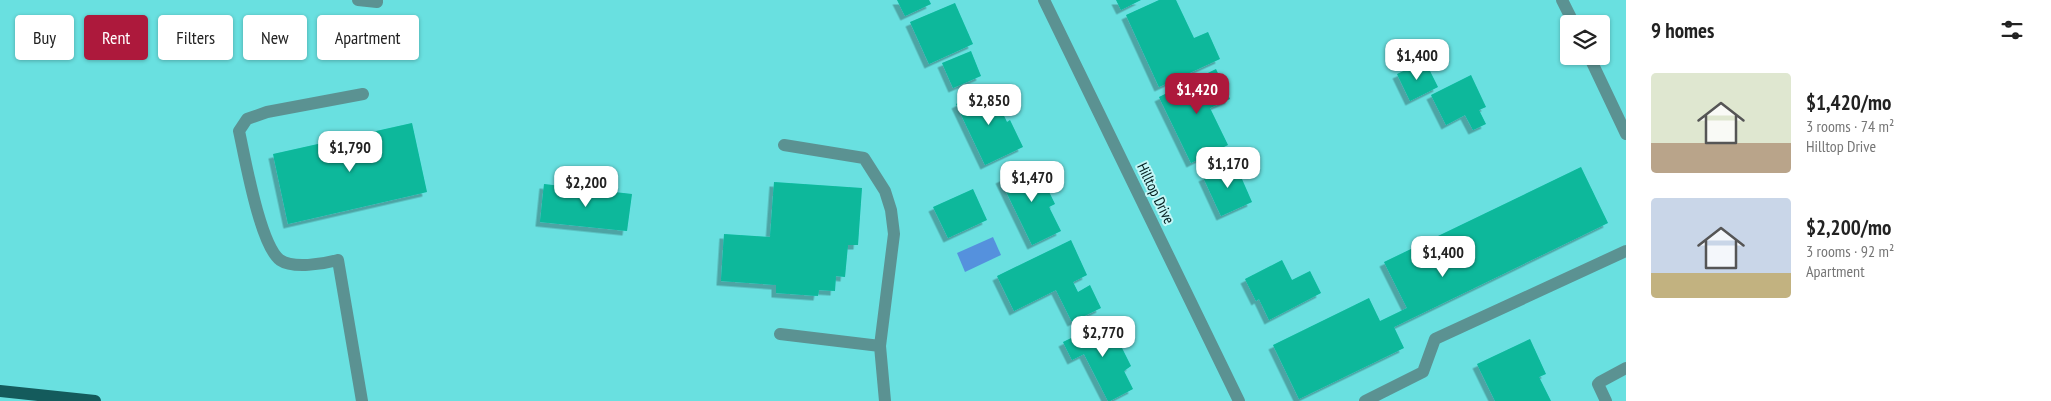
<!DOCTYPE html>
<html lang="en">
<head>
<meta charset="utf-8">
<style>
	:root { --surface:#fff; --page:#f6f6f6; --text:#222; --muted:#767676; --accent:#ad193c }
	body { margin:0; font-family:"PT Sans Narrow",sans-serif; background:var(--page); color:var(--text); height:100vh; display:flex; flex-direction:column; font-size:19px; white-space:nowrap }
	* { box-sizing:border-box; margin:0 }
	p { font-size:16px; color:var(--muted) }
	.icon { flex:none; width:28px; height:28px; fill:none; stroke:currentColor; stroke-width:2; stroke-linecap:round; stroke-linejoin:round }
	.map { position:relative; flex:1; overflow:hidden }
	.panel { display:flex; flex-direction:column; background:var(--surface); width:425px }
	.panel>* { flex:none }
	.hud { position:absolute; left:15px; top:15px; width:475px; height:45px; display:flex; gap:10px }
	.fabs { position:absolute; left:1560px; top:15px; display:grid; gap:10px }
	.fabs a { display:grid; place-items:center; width:50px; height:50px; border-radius:5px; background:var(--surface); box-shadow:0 1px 4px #0004; font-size:25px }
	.price { position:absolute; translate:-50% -42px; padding:0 11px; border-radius:10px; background:#fff; color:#222; font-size:16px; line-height:32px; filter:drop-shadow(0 1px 2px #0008) }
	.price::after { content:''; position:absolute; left:50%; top:30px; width:15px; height:11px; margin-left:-8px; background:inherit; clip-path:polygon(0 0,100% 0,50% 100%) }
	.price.current { background:var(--accent); color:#fff }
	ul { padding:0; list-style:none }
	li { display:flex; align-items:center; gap:15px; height:125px; padding:0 25px }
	li span { display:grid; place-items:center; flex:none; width:140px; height:100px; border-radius:5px; color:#555 }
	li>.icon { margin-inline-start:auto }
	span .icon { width:60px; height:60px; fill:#fffc; stroke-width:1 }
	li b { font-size:21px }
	h2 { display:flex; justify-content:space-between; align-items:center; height:60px; padding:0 25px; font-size:21px }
	.tag { padding:0 18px; border-radius:5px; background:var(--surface); box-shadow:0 1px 4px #0004; font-size:18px; line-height:45px }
	.tag.current { background:var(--accent); color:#fff }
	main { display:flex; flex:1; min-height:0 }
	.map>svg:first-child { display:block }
</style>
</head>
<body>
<main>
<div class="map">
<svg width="1626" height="401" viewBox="0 0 1626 401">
	<defs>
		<filter id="shadow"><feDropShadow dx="-4.5" dy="4.5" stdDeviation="0" flood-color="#0004"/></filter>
	</defs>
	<rect width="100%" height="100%" fill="#69e0e0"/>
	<path fill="#5591dd" d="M993 237 1001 255 965 272 957 253Z"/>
	<path fill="#08b89b" filter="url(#shadow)" d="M897 0H929L931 4 905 16Z
		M1116 0H1141L1121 10Z
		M1159 0H1176L1194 38 1208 32 1220 59 1159 87 1126 15Z
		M955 3 973 44 929 64 910 22Z
		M971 51 981 76 953 88 942 63Z
		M1425 61 1438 87 1410 101 1397 74Z
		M1216 69 1230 99 1210 108 1228 145 1191 163 1159 97Z
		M1471 75 1486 107 1479 110 1486 124 1473 130 1465 115 1446 125 1431 95Z
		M990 87 1007 122 1010 120 1023 147 985 165 956 104Z
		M412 123 427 192 288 224 273 154Z
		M1035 163 1055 204 1049 207 1061 231 1032 245 1000 179Z
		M1235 163 1252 202 1221 216 1203 177Z
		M1581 167 1608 223 1394 327 1404 348 1299 399 1273 345 1369 298 1380 321 1407 308 1384 262Z
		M774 182 862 188 858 245H848L845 277 836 276 835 291 819 290 818 296 776 293V285L721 281 724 234 770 237Z
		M544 184 632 194 627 231 540 222Z
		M973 189 987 220 948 238 933 207Z
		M1071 240 1087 275 1073 282 1078 292 1090 285 1101 308 1072 322 1056 290 1014 311 997 276Z
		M1282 260 1292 280 1310 271 1321 293 1269 320 1259 299 1256 301 1245 279Z
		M1108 320 1131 366 1124 371 1133 389 1110 401H1108L1084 354 1072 360 1063 342Z
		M1530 339 1546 374 1539 377 1551 401H1495L1477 364Z"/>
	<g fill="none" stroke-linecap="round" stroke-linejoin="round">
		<path stroke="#5b9292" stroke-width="12" d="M358 0 377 2V0
			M1044 0 1239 401
			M1562 0 1574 24
			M1589 56 1626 134
			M784 145 864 158 885 191 891 210 894 234 880 346 885 401
			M780 334 880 346
			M362 401 338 260C323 264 293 269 280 260 260 245 245 158 239 131L247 119 267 112 363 94
			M1365 401 1423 372 1435 339 1626 251
			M1606 401 1598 384 1600 382 1626 368"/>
		<path stroke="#145b5c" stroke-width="12" d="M0 391 95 401"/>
	</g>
	<g text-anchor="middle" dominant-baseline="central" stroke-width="4" stroke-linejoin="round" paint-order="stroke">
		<g font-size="15" fill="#021b1c" stroke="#c2f6f6">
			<text transform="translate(1156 193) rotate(64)">Hilltop Drive</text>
		</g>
	</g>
</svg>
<div class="fabs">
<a><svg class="icon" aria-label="layers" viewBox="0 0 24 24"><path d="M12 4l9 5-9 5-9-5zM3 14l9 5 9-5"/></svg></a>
</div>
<b class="price" style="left:1417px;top:81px">$1,400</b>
<b class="price current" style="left:1197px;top:115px">$1,420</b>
<b class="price" style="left:989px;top:126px">$2,850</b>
<b class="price" style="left:350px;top:173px">$1,790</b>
<b class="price" style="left:1228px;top:189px">$1,170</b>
<b class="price" style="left:1032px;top:203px">$1,470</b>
<b class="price" style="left:586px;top:208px">$2,200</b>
<b class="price" style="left:1443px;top:278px">$1,400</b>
<b class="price" style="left:1103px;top:358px">$2,770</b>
<div class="hud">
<a class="tag">Buy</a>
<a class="tag current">Rent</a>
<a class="tag">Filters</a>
<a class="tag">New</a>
<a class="tag">Apartment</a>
</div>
</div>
<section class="panel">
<h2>9 homes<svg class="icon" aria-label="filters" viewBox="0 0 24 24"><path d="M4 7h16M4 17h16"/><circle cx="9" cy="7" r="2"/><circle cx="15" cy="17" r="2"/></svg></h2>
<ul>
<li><span style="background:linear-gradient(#dfe7d0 70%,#b9a48a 0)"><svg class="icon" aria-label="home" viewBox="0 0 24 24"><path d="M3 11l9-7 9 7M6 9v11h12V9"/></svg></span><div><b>$1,420/mo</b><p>3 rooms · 74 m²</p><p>Hilltop Drive</p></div></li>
<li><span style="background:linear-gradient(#c9d6e8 75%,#c2b280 0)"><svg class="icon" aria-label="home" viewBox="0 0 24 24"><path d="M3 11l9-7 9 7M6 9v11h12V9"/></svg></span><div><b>$2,200/mo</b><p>3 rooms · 92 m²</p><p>Apartment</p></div></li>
</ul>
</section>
</main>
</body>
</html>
